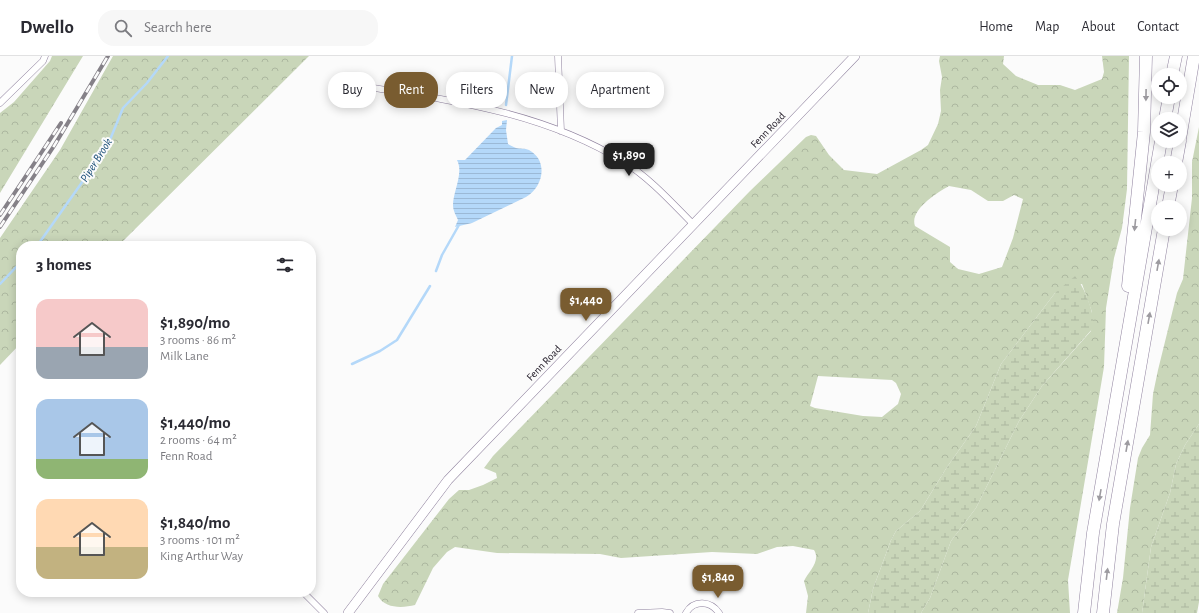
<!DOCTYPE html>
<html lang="en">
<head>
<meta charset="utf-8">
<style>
	:root { --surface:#fff; --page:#f7f7f7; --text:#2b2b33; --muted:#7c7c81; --line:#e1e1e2; --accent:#795c30 }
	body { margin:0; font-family:"Alegreya Sans",sans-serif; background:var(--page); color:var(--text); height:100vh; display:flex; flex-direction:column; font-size:15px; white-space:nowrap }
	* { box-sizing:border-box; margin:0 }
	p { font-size:13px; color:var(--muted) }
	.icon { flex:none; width:22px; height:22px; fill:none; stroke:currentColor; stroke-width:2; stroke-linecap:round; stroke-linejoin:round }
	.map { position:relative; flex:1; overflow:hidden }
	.details { position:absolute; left:16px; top:185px; width:300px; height:356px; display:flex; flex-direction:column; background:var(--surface); border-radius:16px; box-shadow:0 2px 10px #0003 }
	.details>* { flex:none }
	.guide { position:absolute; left:328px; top:16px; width:380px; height:36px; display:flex; gap:8px }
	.fabs { position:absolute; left:1151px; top:12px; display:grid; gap:8px }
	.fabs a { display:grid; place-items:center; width:36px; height:36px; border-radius:50%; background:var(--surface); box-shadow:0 2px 10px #0003; font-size:20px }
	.price { position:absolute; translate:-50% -34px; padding:0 9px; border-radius:8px; background:var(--accent); color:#fff; font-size:13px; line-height:26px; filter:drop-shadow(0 1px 2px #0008) }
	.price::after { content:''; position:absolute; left:50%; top:24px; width:12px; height:9px; margin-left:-6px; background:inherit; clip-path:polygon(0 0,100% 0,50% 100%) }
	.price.selected { background:#222; color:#fff }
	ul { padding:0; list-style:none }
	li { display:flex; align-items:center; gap:12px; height:100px; padding:0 20px }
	li span { display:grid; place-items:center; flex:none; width:112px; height:80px; border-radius:12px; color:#555 }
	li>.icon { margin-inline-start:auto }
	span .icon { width:48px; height:48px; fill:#fffc; stroke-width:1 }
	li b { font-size:17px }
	h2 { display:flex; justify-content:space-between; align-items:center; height:48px; padding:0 20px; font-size:17px }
	.tag { padding:0 14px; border-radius:16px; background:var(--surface); box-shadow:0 2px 10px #0003; font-size:14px; line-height:36px }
	.tag.selected { background:var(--accent); color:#fff }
	header { display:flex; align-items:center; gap:24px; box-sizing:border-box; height:56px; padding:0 20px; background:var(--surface); border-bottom:1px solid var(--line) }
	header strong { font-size:19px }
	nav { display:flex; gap:22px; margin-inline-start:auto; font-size:14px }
	.search { width:280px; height:36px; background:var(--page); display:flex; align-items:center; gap:10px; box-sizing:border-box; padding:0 14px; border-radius:16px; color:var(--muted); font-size:15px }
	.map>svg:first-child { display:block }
</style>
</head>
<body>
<header>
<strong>Dwello</strong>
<div class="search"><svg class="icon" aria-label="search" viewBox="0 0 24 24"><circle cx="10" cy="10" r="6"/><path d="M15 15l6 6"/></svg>Search here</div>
<nav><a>Home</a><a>Map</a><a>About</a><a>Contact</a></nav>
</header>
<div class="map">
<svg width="1199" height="557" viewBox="0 0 1199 557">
	<defs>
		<pattern id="forest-crowns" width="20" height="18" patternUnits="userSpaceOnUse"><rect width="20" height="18" fill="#c9d6b9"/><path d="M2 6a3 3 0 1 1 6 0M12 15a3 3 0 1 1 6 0" fill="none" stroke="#acb79f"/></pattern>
		<pattern id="wetland-marsh" width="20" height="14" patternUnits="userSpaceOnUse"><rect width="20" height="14" fill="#c9d6b9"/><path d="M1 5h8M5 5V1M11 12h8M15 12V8" fill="none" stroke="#acb79f"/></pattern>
		<pattern id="water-rules" width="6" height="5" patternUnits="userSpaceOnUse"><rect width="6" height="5" fill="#b4d8f9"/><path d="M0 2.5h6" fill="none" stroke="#9bb9d6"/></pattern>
	</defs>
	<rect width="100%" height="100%" fill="#fbfbfb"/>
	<path fill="url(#forest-crowns)" fill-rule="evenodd" d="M52 0H83L0 137V57L14 46 50 5Z
		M113 0H309L118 190H21V287L0 309V182L60 94Z
		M940 0H1004L1003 8 1016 20 1038 29H1060L1075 34 1102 23 1104 16 1102 0H1129L1127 133 1122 172 1114 202 1106 252 1104 311 1068 524 1070 557H921L930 542 951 485 976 452 1019 365 1042 330 1091 275 1092 256 1082 228 1055 237 1001 308 976 370 947 411 920 455 896 475 891 484 873 533 868 557H806L808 540 804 525C809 515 821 505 814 494L793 490 777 491 757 498 712 496 621 502 600 498 497 497 455 491 447 496 433 512 415 549C403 552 385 553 378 540L383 528 449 443 459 434H469L483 429 497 422 496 417 484 412 493 400 750 135 806 81 811 79 816 80 829 99 844 114 877 118 921 94 928 89 938 68 941 55 940 34 942 21 939 5ZM949 130 971 134 988 145H1003L1014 139 1023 143 1013 182 1002 211 979 218 958 213 950 206V191L915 170C909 154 938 136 949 130ZM818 320 892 324 896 327 901 338 898 348 882 361 863 360 815 352 810 350Z
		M1199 71V368L1185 389 1176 408 1170 437 1151 491 1142 557H1117L1123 522 1130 452 1138 402 1142 392 1150 379 1153 338 1158 314 1177 237 1183 223 1192 142V106Z"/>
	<path fill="url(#wetland-marsh)" d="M1075 220C1085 232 1094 256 1094 271L1042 330 1019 365 976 452 951 485 930 542 921 557H868L873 533 891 484 896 475 920 455 947 411 976 370 1001 308 1055 237Z
		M1199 368V546L1197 557H1142L1151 491 1170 437 1176 408 1185 389Z"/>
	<path fill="url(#water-rules)" d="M507 64 506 74 508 88C510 89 513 91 516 92 520 93 525 92 529 94 549 105 543 131 526 141L472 167 455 171 458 164C456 159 453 155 453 149 453 135 464 117 457 104H465L496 72 502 69V65Z"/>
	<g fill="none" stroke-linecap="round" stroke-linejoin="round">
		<path stroke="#b4d8f9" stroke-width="2.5" d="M506 49 512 0
			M37 190 107 91 123 52 147 27 168 0
			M436 215 442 199 459 169
			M0 228 21 206
			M352 308 380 295 397 284 430 230"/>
		<defs>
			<path id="street" d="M558 0 561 75
				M343 27C440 43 538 53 624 106 651 123 672 147 694 169
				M0 47 43 5 45 0
				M303 536 324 557
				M638 557 662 556 670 557
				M686 557C694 543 711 545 719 557"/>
			<path id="secondary" d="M348 557 448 424 855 0"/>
			<path id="highway" d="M1172 19 1176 0
				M1165 63 1169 41
				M1180 83 1194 0
				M1176 107 1180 85
				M1168 151 1172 129
				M1128 230 1144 76 1146 0
				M1084 557 1093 477 1161 85
				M1103 557 1113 468 1164 173"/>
		</defs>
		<use href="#street" stroke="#90839f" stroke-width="7"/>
		<use href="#secondary" stroke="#90839f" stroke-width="10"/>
		<use href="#highway" stroke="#90839f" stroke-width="13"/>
		<use href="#street" stroke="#fff" stroke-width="6"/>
		<use href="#secondary" stroke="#fff" stroke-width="9"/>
		<use href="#highway" stroke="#fff" stroke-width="12"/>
		<defs>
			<path id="rail" d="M0 159 61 67
				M0 171 54 90 108 0"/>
		</defs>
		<use href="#rail" stroke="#858188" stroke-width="4"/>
		<use href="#rail" stroke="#fbfbfb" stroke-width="2.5" stroke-dasharray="8" stroke-linecap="butt"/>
	</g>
	<defs><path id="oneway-solid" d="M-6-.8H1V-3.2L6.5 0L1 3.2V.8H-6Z"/></defs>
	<g fill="#9d9ba0">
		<use href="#oneway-solid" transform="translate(1146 39) rotate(91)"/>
		<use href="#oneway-solid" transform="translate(1135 169) rotate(96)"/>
		<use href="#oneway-solid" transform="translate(1158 209) rotate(-80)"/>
		<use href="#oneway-solid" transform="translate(1149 262) rotate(-80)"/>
		<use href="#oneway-solid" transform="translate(1127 390) rotate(-80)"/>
		<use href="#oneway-solid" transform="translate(1100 439) rotate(100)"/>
		<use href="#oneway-solid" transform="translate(1107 518) rotate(-83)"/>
	</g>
	<g text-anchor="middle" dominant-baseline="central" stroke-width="4" stroke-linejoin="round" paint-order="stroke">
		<g font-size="11" fill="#26202c" stroke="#fbfbfb">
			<text transform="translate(768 74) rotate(-46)">Fenn Road</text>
			<text transform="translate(544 307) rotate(-46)">Fenn Road</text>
		</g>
		<g font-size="12" font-style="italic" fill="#164b75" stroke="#fbfbfb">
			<text transform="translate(96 104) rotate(-58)">Piper Brook</text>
		</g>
	</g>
</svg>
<div class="fabs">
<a><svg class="icon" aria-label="locate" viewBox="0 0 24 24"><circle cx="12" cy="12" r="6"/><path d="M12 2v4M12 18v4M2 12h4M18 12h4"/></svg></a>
<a><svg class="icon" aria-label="layers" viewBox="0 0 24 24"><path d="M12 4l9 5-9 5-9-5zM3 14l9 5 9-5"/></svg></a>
<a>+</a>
<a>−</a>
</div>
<b class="price selected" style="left:629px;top:121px">$1,890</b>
<b class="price" style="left:586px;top:266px">$1,440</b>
<b class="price" style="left:718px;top:543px">$1,840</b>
<div class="guide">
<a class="tag">Buy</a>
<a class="tag selected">Rent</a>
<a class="tag">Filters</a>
<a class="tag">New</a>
<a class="tag">Apartment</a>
</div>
<section class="details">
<h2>3 homes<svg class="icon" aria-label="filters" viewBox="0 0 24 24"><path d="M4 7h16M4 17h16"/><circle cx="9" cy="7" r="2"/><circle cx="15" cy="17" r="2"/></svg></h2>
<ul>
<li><span style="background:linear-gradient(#f6c9c9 60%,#9aa5b1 0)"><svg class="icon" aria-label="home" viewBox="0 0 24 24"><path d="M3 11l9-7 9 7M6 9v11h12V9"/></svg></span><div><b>$1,890/mo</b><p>3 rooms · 86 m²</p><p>Milk Lane</p></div></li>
<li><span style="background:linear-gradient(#a9c7e8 75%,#8fb573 0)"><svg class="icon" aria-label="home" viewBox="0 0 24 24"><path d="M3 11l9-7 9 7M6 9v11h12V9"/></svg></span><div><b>$1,440/mo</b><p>2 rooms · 64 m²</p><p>Fenn Road</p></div></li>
<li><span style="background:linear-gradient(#ffd9b3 60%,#c2b280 0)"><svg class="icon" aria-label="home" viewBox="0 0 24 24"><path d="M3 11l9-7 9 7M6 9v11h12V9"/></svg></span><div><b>$1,840/mo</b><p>3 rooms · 101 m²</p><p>King Arthur Way</p></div></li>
</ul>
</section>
</div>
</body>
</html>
